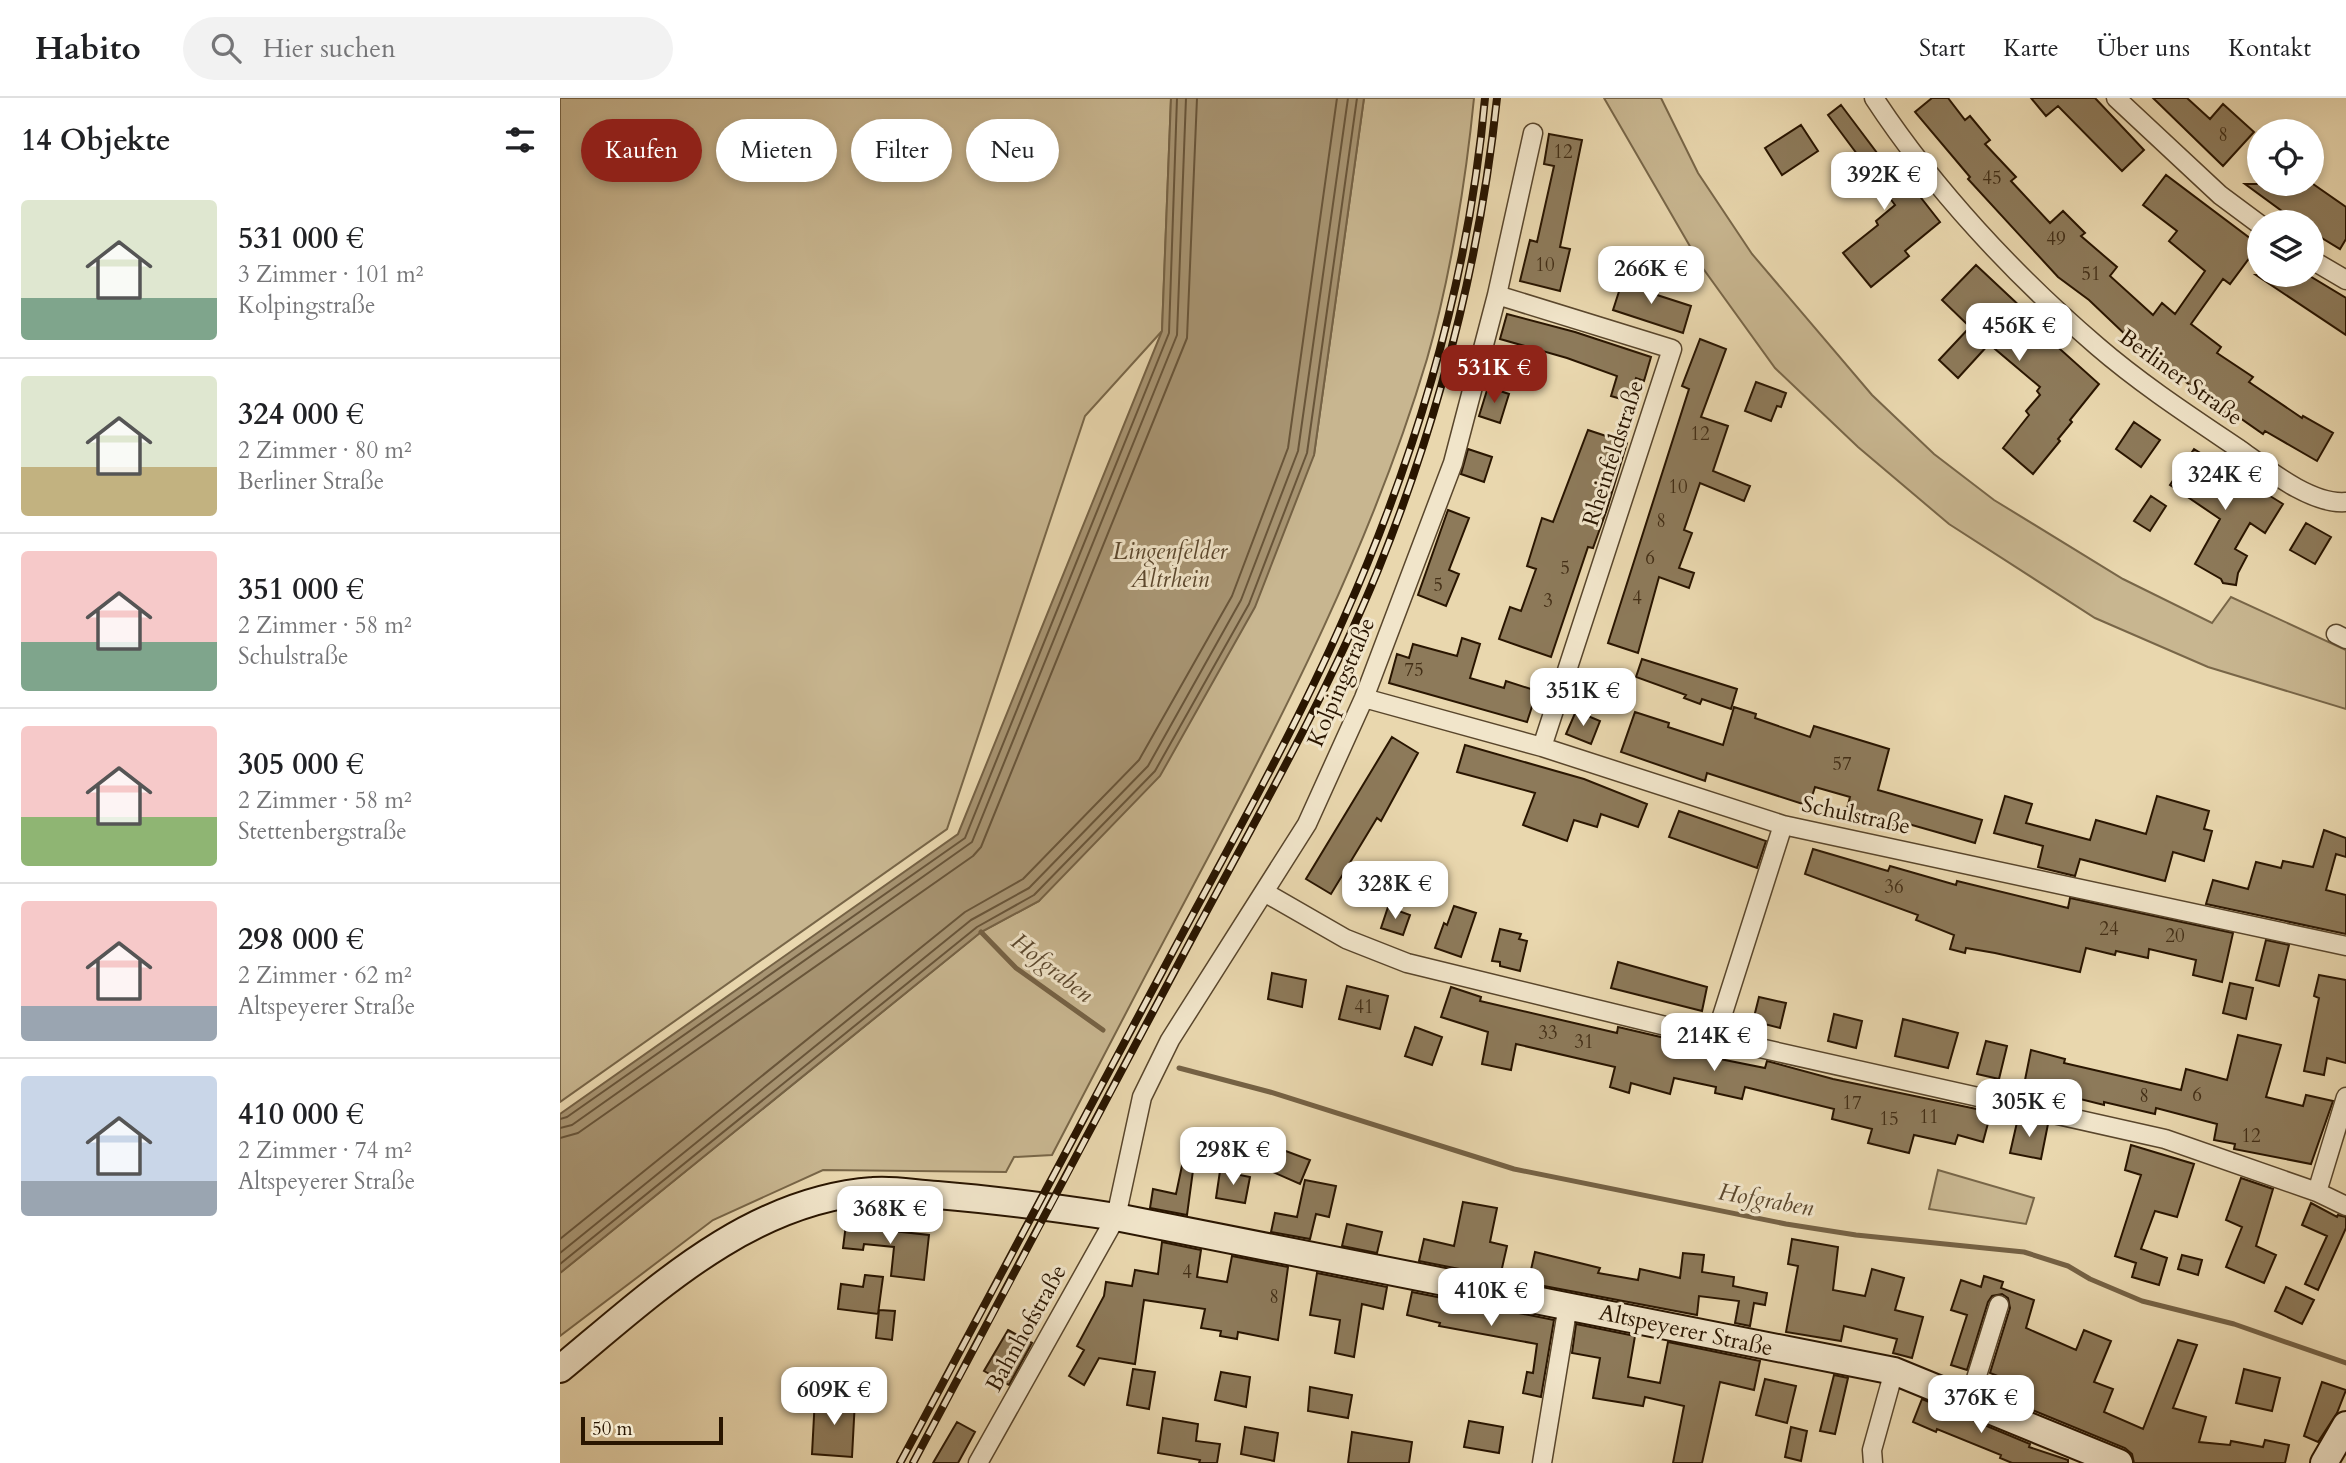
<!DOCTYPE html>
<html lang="de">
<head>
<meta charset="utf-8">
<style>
	:root { --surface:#fff; --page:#f2f2f2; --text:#202124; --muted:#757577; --line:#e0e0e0; --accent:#8f2418 }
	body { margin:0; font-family:Cardo,serif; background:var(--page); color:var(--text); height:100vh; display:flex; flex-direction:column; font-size:26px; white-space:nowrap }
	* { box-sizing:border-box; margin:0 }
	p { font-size:23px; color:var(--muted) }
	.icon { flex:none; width:38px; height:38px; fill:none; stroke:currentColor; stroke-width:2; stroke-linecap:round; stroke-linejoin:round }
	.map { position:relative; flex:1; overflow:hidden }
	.panel { display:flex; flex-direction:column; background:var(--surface); width:560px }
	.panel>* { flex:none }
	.banner { position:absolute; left:21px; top:21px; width:665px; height:63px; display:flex; gap:14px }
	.buttons { position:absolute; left:1687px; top:21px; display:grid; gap:14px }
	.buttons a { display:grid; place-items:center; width:77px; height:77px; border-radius:50%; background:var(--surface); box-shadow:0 4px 10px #0003; font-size:35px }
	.scale { position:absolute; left:21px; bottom:18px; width:142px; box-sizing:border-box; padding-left:7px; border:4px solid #291500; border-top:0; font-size:19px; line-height:24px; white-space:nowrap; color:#291500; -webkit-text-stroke:5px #f1e5ca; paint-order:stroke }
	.price { position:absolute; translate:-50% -60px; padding:0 16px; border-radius:14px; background:#fff; color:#222; font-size:23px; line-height:46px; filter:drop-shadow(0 2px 4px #0008) }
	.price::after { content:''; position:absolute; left:50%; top:42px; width:21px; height:16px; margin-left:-10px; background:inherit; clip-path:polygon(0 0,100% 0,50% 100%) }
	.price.on { background:var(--accent); color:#fff }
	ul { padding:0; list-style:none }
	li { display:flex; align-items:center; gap:21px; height:175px; padding:0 21px }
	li+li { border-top:2px solid var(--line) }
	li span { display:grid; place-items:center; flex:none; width:196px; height:140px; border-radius:7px; color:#555 }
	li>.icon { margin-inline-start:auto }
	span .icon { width:84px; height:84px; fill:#fffc; stroke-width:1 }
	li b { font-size:30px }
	h2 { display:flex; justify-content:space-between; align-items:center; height:84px; padding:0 21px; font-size:30px }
	.tag { padding:0 24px; border-radius:32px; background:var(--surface); box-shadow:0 4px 10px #0003; font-size:24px; line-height:63px }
	.tag.on { background:var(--accent); color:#fff }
	header { display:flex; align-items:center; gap:42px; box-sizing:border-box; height:98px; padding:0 35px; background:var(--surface); border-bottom:2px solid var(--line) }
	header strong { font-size:33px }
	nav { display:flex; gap:38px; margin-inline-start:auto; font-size:24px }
	.search { width:490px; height:63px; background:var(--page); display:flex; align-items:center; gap:18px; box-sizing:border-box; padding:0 24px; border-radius:38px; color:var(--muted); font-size:26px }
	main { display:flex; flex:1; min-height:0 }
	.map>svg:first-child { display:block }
</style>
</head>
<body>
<header>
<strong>Habito</strong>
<div class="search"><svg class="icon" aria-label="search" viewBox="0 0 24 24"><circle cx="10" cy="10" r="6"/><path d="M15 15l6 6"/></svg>Hier suchen</div>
<nav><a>Start</a><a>Karte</a><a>Über uns</a><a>Kontakt</a></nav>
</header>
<main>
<section class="panel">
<h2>14 Objekte<svg class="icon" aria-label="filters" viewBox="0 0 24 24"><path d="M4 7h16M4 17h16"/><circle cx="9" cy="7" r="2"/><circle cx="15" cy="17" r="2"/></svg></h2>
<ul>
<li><span style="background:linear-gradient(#dfe7d0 70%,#7fa58c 0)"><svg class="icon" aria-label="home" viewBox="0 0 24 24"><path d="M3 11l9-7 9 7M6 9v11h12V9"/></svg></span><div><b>531 000 €</b><p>3 Zimmer · 101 m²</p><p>Kolpingstraße</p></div></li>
<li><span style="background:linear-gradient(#dfe7d0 65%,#c2b280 0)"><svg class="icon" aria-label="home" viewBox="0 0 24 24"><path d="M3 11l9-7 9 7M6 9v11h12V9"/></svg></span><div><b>324 000 €</b><p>2 Zimmer · 80 m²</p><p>Berliner Straße</p></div></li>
<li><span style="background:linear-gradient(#f6c9c9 65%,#7fa58c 0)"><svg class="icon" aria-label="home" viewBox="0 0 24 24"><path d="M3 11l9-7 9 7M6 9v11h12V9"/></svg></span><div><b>351 000 €</b><p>2 Zimmer · 58 m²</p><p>Schulstraße</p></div></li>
<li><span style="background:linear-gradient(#f6c9c9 65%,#8fb573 0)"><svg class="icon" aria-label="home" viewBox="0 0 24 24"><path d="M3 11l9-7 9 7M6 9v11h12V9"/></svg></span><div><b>305 000 €</b><p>2 Zimmer · 58 m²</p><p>Stettenbergstraße</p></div></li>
<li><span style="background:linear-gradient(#f6c9c9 75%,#9aa5b1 0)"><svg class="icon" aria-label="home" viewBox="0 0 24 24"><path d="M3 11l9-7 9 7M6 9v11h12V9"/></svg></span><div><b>298 000 €</b><p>2 Zimmer · 62 m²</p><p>Altspeyerer Straße</p></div></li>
<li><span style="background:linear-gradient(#c9d6e8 75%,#9aa5b1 0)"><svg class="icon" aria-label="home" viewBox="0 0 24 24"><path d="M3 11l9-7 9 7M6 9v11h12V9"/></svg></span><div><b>410 000 €</b><p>2 Zimmer · 74 m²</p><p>Altspeyerer Straße</p></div></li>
</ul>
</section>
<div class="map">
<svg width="1786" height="1365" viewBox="0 0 1786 1365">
	<rect width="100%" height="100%" fill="#e9d7ae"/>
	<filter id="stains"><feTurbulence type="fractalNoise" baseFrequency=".00286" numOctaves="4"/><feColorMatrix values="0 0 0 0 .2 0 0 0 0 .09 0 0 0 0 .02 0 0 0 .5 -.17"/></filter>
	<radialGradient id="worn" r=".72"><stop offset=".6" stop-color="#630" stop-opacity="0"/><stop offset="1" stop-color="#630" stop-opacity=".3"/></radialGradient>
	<path fill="#c8b690" stroke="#786648" stroke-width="2" d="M0 0H611L602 233 525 318 387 731 0 1004Z
		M804 0H914C906 82 890 181 867 261 812 445 724 617 634 786 586 876 539 966 492 1057L454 1059 446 1074 263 1072 153 1122 0 1238V1175L421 834 479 803 754 357Z
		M1044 0H1101L1138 75 1192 156 1312 297 1374 356 1434 402 1563 481 1652 525 1671 499 1786 552V611L1648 569 1535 520 1389 426 1298 349 1215 270 1142 169Z
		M1378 1072 1474 1100 1466 1126 1369 1111Z"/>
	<path fill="#a89573" stroke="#756245" stroke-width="2" d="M611 0H804L754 357 695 509 600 678 479 803 421 834 0 1175V1016L398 736 602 233Z"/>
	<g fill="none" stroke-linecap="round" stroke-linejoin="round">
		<path stroke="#68553a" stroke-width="2" d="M0 1021 7 1019 405 740 609 235 617 0
			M0 1030 12 1027 412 744 617 237 626 0
			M0 1040 18 1035 413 758 421 749 627 240 637 0
			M0 1141 405 814 463 781 579 662 672 498 728 350 777 0
			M0 1155 411 822 469 790 588 668 681 502 738 353 788 0
			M0 1166 417 829 474 797 595 673 689 506 747 355 797 0"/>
		<path stroke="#756245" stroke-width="5" d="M421 834 456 870 543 932
			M619 970 710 994 954 1071 1226 1126 1296 1137 1464 1154 1508 1168 1530 1181 1582 1203 1674 1226 1786 1265"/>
	</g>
	<path fill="#8d7a5a" stroke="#291500" stroke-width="2" d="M1372 0H1388L1405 22 1410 18 1430 42 1425 46 1456 79 1451 83 1490 125 1503 113 1525 135 1521 138 1557 169 1550 178 1593 217 1602 205 1615 216 1645 173 1609 143 1617 133 1583 107 1606 77 1699 147 1670 186 1663 181 1631 226 1661 249 1657 255 1693 279 1689 284 1742 320 1743 318 1773 335 1757 363 1705 333 1703 336 1670 313 1668 317 1641 299 1643 297 1572 243 1529 202 1498 179 1408 81 1410 79 1355 14Z
		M1471 0H1535L1584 52 1562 73 1498 8 1486 18Z
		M1593 0H1627L1650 21 1663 6 1694 34 1663 68Z
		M1281 7 1348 96 1354 91 1380 124 1345 153 1349 158 1311 189 1283 155 1318 127 1316 123 1335 107 1268 17Z
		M1241 27 1258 53 1222 77 1205 50Z
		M989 36 1022 42 1000 149 1010 151 1000 193 960 183 970 142 977 144 994 68 984 66Z
		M1685 86H1753L1786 109V141L1780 151 1752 134V124H1737Z
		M1416 167 1494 240 1491 243 1539 286 1510 322 1512 324 1498 341 1500 343 1473 376 1443 350 1469 317 1466 313 1480 297 1477 293 1480 289 1429 246 1398 280 1379 262 1410 229 1382 202Z
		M1696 177H1748L1786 200V237Z
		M1064 178 1096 189 1094 196 1131 208 1123 235 1053 212Z
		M947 216 1015 234 1091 259 1084 283 1076 280 1068 303 1051 298 1057 278 1007 260 940 241Z
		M1140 241 1166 251 1141 319 1168 328 1153 373 1190 388 1184 403 1140 385 1124 432 1132 435 1119 470 1134 475 1129 490 1099 479 1078 555 1048 545 1129 291 1122 288Z
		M1196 284 1226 295 1221 309 1217 308 1211 323 1185 313Z
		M928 289 949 296 940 325 919 318Z
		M1574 324 1600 342 1581 369 1556 351Z
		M1028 332 1067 345 1046 414 1033 450 1028 449 991 559 939 541 950 509 961 513 976 471 967 468 982 420 993 424Z
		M908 351 932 359 924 384 901 376Z
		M1634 351 1723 406 1705 435 1690 425 1675 451 1687 458 1678 475 1676 487 1663 485 1661 481 1635 466 1660 421 1610 387Z
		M1591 398 1606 408 1590 433 1574 423Z
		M888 412 909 420 889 472 899 476 886 508 858 497Z
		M1746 425 1771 439 1755 466 1730 452Z
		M902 540 920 546 910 580 944 590 946 583 977 593 967 624 829 585 837 556 849 560 853 546 897 558Z
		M1082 561 1177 591 1171 611 1142 601 1140 606 1124 600 1126 597 1076 579Z
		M1174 609 1196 616 1195 620 1250 639 1254 628 1329 651 1318 692 1422 722 1415 745 1338 723 1336 729 1286 714 1290 699 1255 689 1249 708 1147 675 1145 683 1061 654 1075 614 1109 625 1108 629 1163 647Z
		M1016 613 1040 623 1031 646 1006 636Z
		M832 639 858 655 821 723 817 720 771 796 746 781Z
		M905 647 1024 681 1087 706 1078 729 1041 716 1037 729 1014 722 1007 743 963 727 975 695 897 674Z
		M1445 698 1472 706 1466 725 1530 742 1536 722 1586 736 1597 698 1649 713 1644 731 1652 733 1644 763 1613 754 1605 783 1520 761 1515 778 1478 769 1483 748 1434 735Z
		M1119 713 1206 743 1197 770 1109 739Z
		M1764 732 1786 740V759L1776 756 1766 792 1786 797V836L1646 806 1653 782 1688 791 1696 764 1721 770 1723 763 1753 769Z
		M1253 751 1328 773 1330 768 1396 787 1397 783 1508 810 1510 800 1673 835 1662 884 1633 877 1636 862 1589 851 1588 860 1556 853 1555 857 1526 850 1520 874 1435 855 1406 850 1405 855 1390 851 1394 837 1356 822 1358 817 1245 776Z
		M894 808 916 815 901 859 875 850 884 825 887 827Z
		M828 809 850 817 843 837 821 830Z
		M940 831 961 836 959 841 967 843 960 873 940 868V864L932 863Z
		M1706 842 1729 847 1719 888 1696 882Z
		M1058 864 1147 889 1142 913 1051 890Z
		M712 875 746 882 742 909 708 901Z
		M1759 877 1786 882V965L1767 960 1764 977 1744 973 1759 900 1754 898Z
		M1670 885 1693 890 1686 921 1663 915Z
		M787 888 828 898 820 931 779 921Z
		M891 889 921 899 920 903 1057 935 1058 929 1122 944 1120 953 1205 970 1207 963 1273 981 1431 1014 1423 1044 1398 1037 1395 1046 1354 1037 1349 1055 1308 1045 1312 1031 1272 1021 1274 1011 1185 989 1182 1001 1155 995 1156 989 1114 980 1110 996 1071 985 1069 995 1050 989 1055 969 956 946 951 972 922 966 928 934 881 919Z
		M1199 899 1226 905 1220 930 1193 923Z
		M1274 916 1302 923 1296 950 1268 943Z
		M1343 921 1398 935 1388 970 1335 958Z
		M855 929 882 939 872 967 845 958Z
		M1678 937 1721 947 1706 999 1743 1008 1746 997 1773 1003 1751 1066 1674 1051 1675 1046 1654 1042 1657 1026 1596 1010 1595 1016 1544 1004V1007L1464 987 1471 952 1505 961 1504 965 1621 992 1626 971 1667 982Z
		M1426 943 1447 948 1439 981 1417 976Z
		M1458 1020 1488 1026 1481 1061 1450 1055Z
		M1571 1047 1634 1066 1617 1119 1595 1113 1581 1151 1607 1160 1599 1187 1572 1179 1576 1165 1555 1158 1581 1077 1565 1072Z
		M715 1049 750 1062 740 1086 706 1071Z
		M623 1063 634 1065 627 1117 590 1110 593 1091 616 1096Z
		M660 1073 690 1079 685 1105 656 1100Z
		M1681 1080 1713 1091 1696 1148 1716 1157 1704 1185 1666 1169 1682 1129 1666 1122Z
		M745 1082 776 1088 769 1119 756 1116 750 1141 711 1134 715 1115 737 1119Z
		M903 1104 937 1110 930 1144 947 1148 940 1179 859 1163 864 1141 894 1148Z
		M1751 1105 1777 1119 1778 1117 1786 1119V1130L1758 1192 1745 1186 1767 1138 1742 1127Z
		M287 1118 316 1121 315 1131 369 1137 364 1182 331 1178 334 1149 304 1146 303 1152 283 1150Z
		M787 1126 822 1134 817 1155 782 1148Z
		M1232 1141 1278 1149 1273 1192 1305 1198 1312 1171 1344 1180 1335 1212 1363 1219 1352 1260 1333 1255 1337 1241 1284 1228 1281 1243 1226 1234 1238 1168 1228 1166Z
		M602 1144 641 1152 637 1179 667 1184 672 1158 728 1169 718 1242 678 1234 677 1241 660 1238 661 1233 641 1230 645 1211 584 1202 575 1266 539 1260 524 1287 509 1278 524 1252 517 1248 544 1198 546 1184 572 1188 575 1172 598 1176Z
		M975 1154 1040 1170 1038 1175 1078 1182 1080 1171 1120 1180 1123 1155 1144 1157 1142 1174 1174 1179 1173 1188 1207 1195 1205 1207 1194 1205 1190 1228 1175 1225 1179 1203 1139 1198 1137 1217 968 1185Z
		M1622 1157 1642 1162 1638 1177 1618 1171Z
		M757 1175 827 1189 823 1211 802 1206 794 1259 775 1255 780 1222 750 1217Z
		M305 1177 323 1179 318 1216 278 1211 281 1186 303 1189Z
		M1424 1178 1443 1184 1441 1190 1474 1202 1466 1230 1516 1252 1524 1232 1551 1243 1534 1284 1553 1291 1544 1314 1583 1331 1618 1242 1637 1247 1613 1310 1646 1319 1639 1344 1670 1347 1671 1343 1703 1349 1705 1342 1729 1347 1725 1365H1574L1572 1356 1565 1350 1465 1309 1471 1291 1430 1275 1450 1210 1448 1200 1442 1196 1432 1198 1428 1204 1407 1272 1391 1267 1407 1217 1391 1212 1401 1182 1421 1189Z
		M1726 1189 1754 1202 1742 1226 1715 1213Z
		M852 1194 994 1222 981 1299 963 1295 967 1274 973 1275 977 1246 879 1228 880 1225 847 1217Z
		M319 1212 335 1213 332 1242 316 1240Z
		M1016 1226 1075 1238 1068 1279 1100 1285 1108 1244 1200 1263 1194 1292 1160 1284 1142 1365H1113L1124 1308 1085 1299 1083 1308 1033 1300 1040 1260 1012 1255Z
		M448 1232 472 1245 449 1287 424 1273Z
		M573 1271 595 1274 589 1311 567 1307Z
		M1684 1271 1720 1280 1712 1313 1676 1305Z
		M661 1274 690 1279 686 1309 655 1302Z
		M1274 1277 1288 1280 1275 1336 1260 1333Z
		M1205 1281 1236 1288 1227 1325 1196 1317Z
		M1762 1284 1786 1292 1777 1315 1758 1344 1744 1338Z
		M750 1289 792 1297 788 1320 748 1313Z
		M255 1299 295 1302 292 1359 252 1356Z
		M1362 1301 1470 1346 1469 1349 1508 1362V1365H1452L1440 1360 1441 1357 1377 1331 1376 1334 1353 1324Z
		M603 1320 638 1326 636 1343 660 1346 657 1365H639L640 1362 598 1355Z
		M909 1323 943 1329 939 1355 904 1349Z
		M397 1324 415 1334 398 1365H373Z
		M685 1329 718 1335 714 1363 681 1356Z
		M1231 1329 1247 1333 1241 1363 1225 1359Z
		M792 1334 852 1344 849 1365H788Z"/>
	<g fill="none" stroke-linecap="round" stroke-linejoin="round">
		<defs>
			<path id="street" d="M1314 0C1373 90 1455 178 1537 248 1581 286 1630 318 1679 351 1707 371 1751 407 1786 404
				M1556 0 1660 97 1699 126
				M1752 162 1786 182
				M937 197 1112 251 982 649
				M1776 536 1786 541
				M804 600 982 649 1223 727 1786 848
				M704 794 786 841 847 865 1155 940 1605 1041 1757 1094 1786 1108
				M1155 940 1223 727
				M1757 1094 1786 999
				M1409 1303 1439 1207
				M418 1365 556 1119 582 999 610 942 747 726 804 600 893 365 937 197 973 35
				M982 1365 1008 1207
				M1313 1365 1312 1352 1334 1273"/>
			<path id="secondary" d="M0 1271C92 1195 188 1102 313 1093 334 1091 356 1096 377 1097 437 1102 497 1110 556 1119L1334 1273 1559 1365
				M1764 1365 1786 1327"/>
		</defs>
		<use href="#street" stroke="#59462c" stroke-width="21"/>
		<use href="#secondary" stroke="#291500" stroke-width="30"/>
		<use href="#street" stroke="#f1e5ca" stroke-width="18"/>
		<use href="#secondary" stroke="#f1e5ca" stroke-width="26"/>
		<defs>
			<path id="rail" d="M340 1365C428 1202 514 1038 602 874 664 757 731 641 784 520 857 356 909 179 925 0
				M353 1365C443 1197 532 1029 621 861 689 733 763 607 818 472 879 321 920 162 937 0"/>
		</defs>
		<use href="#rail" stroke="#291500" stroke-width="8"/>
		<use href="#rail" stroke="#f1e5ca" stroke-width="5" stroke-dasharray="16" stroke-linecap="butt"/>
	</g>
	<g text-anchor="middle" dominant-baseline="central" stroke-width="6" stroke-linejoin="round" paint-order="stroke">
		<g font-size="19" fill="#422e16">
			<text x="1663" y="37">8</text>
			<text x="1003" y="54">12</text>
			<text x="1432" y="80">45</text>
			<text x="1496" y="141">49</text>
			<text x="985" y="167">10</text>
			<text x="1531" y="176">51</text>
			<text x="1140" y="336">12</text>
			<text x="1118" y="389">10</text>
			<text x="1101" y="423">8</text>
			<text x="1090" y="460">6</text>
			<text x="1005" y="470">5</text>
			<text x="878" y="487">5</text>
			<text x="1077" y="500">4</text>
			<text x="988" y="503">3</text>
			<text x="854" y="572">75</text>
			<text x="1282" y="666">57</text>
			<text x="1334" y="789">36</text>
			<text x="1549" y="831">24</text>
			<text x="1615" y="838">20</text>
			<text x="804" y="909">41</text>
			<text x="988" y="935">33</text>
			<text x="1024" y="944">31</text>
			<text x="1637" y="997">6</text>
			<text x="1584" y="998">8</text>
			<text x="1292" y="1005">17</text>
			<text x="1369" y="1019">11</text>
			<text x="1329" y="1021">15</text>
			<text x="1691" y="1038">12</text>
			<text x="627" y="1174">4</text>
			<text x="714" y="1199">8</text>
		</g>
		<g font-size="23" fill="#291500" stroke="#f1e5ca">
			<text transform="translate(1621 279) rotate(36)">Berliner Straße</text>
			<text transform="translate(1053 355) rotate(-72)">Rheinfeldstraße</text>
			<text transform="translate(781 584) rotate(-67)">Kolpingstraße</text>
			<text transform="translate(1296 717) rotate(12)">Schulstraße</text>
			<text transform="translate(466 1230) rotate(-61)">Bahnhofstraße</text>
			<text transform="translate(1126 1232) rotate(12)">Altspeyerer Straße</text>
		</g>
		<g font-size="24" font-style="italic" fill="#5c482e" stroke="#f1e5ca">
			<text x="610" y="453">Lingenfelder<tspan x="610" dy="28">Altrhein</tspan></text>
			<text transform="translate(492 870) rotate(38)">Hofgraben</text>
			<text transform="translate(1206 1102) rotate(10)">Hofgraben</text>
		</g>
	</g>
	<rect width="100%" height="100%" filter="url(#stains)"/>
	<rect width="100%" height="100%" fill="url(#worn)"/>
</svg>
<div class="buttons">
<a><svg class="icon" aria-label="locate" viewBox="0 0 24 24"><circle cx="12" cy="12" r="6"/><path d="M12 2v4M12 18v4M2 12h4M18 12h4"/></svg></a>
<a><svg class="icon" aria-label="layers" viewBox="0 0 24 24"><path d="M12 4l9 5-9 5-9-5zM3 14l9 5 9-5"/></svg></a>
</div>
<div class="scale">50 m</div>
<b class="price" style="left:1324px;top:114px">392K €</b>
<b class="price" style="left:1091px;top:208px">266K €</b>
<b class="price" style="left:1459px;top:265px">456K €</b>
<b class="price on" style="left:934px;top:307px">531K €</b>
<b class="price" style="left:1665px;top:414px">324K €</b>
<b class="price" style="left:1023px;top:630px">351K €</b>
<b class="price" style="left:835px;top:823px">328K €</b>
<b class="price" style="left:1154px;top:975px">214K €</b>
<b class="price" style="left:1469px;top:1041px">305K €</b>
<b class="price" style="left:673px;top:1089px">298K €</b>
<b class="price" style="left:330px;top:1148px">368K €</b>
<b class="price" style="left:931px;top:1230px">410K €</b>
<b class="price" style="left:274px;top:1329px">609K €</b>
<b class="price" style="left:1421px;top:1337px">376K €</b>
<div class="banner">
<a class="tag on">Kaufen</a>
<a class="tag">Mieten</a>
<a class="tag">Filter</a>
<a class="tag">Neu</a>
</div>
</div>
</main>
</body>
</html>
